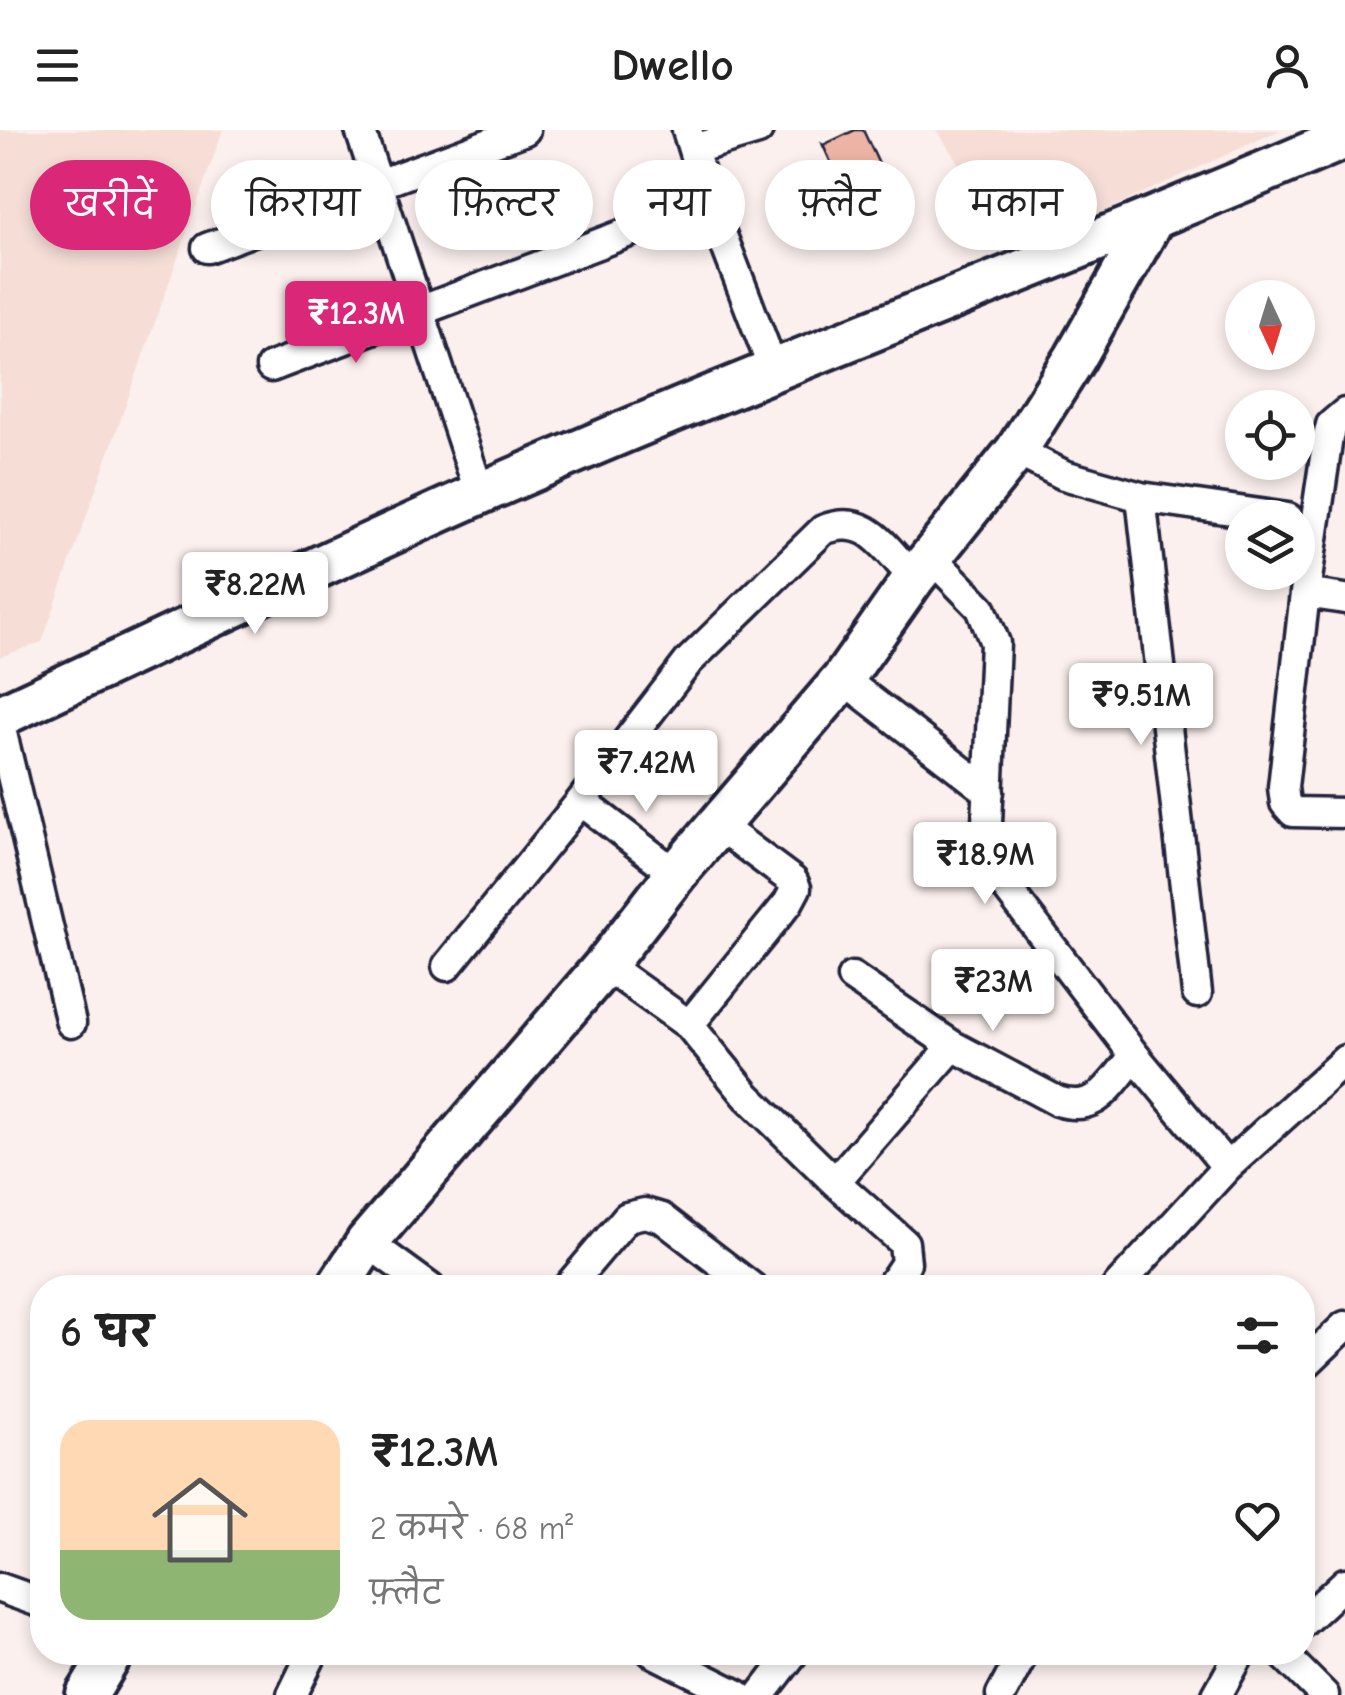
<!DOCTYPE html>
<html lang="hi">
<head>
<meta charset="utf-8">
<style>
	:root { --surface:#fff; --page:#f2f2f2; --text:#222; --muted:#767676; --line:#e0e0e0; --accent:#db2777 }
	body { margin:0; font-family:"Comic Neue","Playpen Sans Deva",sans-serif; background:var(--page); color:var(--text); height:100vh; display:flex; flex-direction:column; font-size:38px; white-space:nowrap }
	* { box-sizing:border-box; margin:0 }
	p { font-size:32px; color:var(--muted) }
	.icon { flex:none; width:55px; height:55px; fill:none; stroke:currentColor; stroke-width:2; stroke-linecap:round; stroke-linejoin:round }
	.map { position:relative; flex:1; overflow:hidden }
	.sheet { position:absolute; left:30px; top:1145px; width:1285px; height:390px; display:flex; flex-direction:column; background:var(--surface); border-radius:40px; box-shadow:0 5px 15px #0003 }
	.sheet>* { flex:none }
	.top-card { position:absolute; left:30px; top:30px; width:1285px; height:90px; display:flex; gap:20px }
	.needle { width:65px; rotate:176deg }
	.buttons { position:absolute; left:1225px; top:150px; display:grid; gap:20px }
	.buttons a { display:grid; place-items:center; width:90px; height:90px; border-radius:50%; background:var(--surface); box-shadow:0 5px 15px #0003; font-size:50px }
	.price { position:absolute; translate:-50% -85px; padding:0 22px; border-radius:10px; background:#fff; color:#222; font-size:32px; line-height:65px; filter:drop-shadow(0 2px 5px #0008) }
	.price::after { content:''; position:absolute; left:50%; top:60px; width:30px; height:22px; margin-left:-15px; background:inherit; clip-path:polygon(0 0,100% 0,50% 100%) }
	.price.active { background:var(--accent); color:#fff }
	ul { padding:0; list-style:none }
	li { display:flex; align-items:center; gap:30px; height:250px; padding:0 30px }
	li+li { border-top:2px solid var(--line) }
	li span { display:grid; place-items:center; flex:none; width:280px; height:200px; border-radius:30px; color:#555 }
	li>.icon { margin-inline-start:auto }
	span .icon { width:120px; height:120px; fill:#fffc; stroke-width:1 }
	li b { font-size:42px }
	h2 { display:flex; justify-content:space-between; align-items:center; height:120px; padding:0 30px; font-size:42px }
	.tag { padding:0 35px; border-radius:45px; background:var(--surface); box-shadow:0 5px 15px #0003; font-size:35px; line-height:90px }
	.tag.active { background:var(--accent); color:#fff }
	header { display:flex; justify-content:space-between; align-items:center; height:130px; padding:0 30px; background:var(--surface); font-size:45px; font-weight:600 }
	.map>svg:first-child { display:block }
</style>
</head>
<body>
<header><svg class="icon" aria-label="menu" viewBox="0 0 24 24"><path d="M4 6h16M4 12h16M4 18h16"/></svg>Dwello<svg class="icon" aria-label="person" viewBox="0 0 24 24"><circle cx="12" cy="8" r="4"/><path d="M4 21q1-7 8-7t8 7"/></svg></header>
<div class="map">
<svg width="1345" height="1565" viewBox="0 0 1345 1565">
	<rect width="100%" height="100%" fill="#fbf0ed"/>
	<filter id="ink" filterUnits="userSpaceOnUse"><feTurbulence type="fractalNoise" baseFrequency=".01" numOctaves="2"/><feDisplacementMap in="SourceGraphic" scale="20" xChannelSelector="R" yChannelSelector="G"/><feConvolveMatrix kernelMatrix="1 2 1 2 8 2 1 2 1" color-interpolation-filters="sRGB"/></filter>
	<g filter="url(#ink)">
		<path fill="#f6ded7" d="M0 0H223L42 512 0 527Z
			M936 0H1280L1018 121Z"/>
		<g fill="none" stroke-linecap="round" stroke-linejoin="round">
			<defs>
				<path id="street" d="M360 0 480 364
					M687 0 709 72 774 241
					M694 19 758 0
					M207 118 525 0
					M271 237 709 72
					M1345 283 1331 295 1328 307 1305 463 1283 657 1285 673 1293 682 1345 683
					M1016 321 1064 345 1141 367 1288 388
					M1141 367 1197 863
					M932 428 981 478 995 513 987 693 996 732 1006 757 1135 926 1227 1037
					M1305 463 1345 469
					M843 549 989 662
					M0 595 71 893
					M581 671 676 744
					M605 835 689 895 747 966 835 1052 904 1113 906 1133 889 1158
					M447 836 581 671 689 531 823 400C868 382 885 419 914 448
					M852 847 953 916 1057 971C1099 984 1109 954 1135 926
					M689 895 788 773 796 758 793 751 718 695
					M835 1052 953 916
					M367 1112 430 1158
					M567 1158 627 1087 645 1083 662 1088 753 1158
					M1116 1158 1227 1037 1345 930
					M1302 1237 1345 1196
					M0 1458 42 1473
					M1302 1493 1345 1453
					M652 1522 738 1565
					M1281 1522 1324 1565
					M292 1565 313 1522
					M761 1565 794 1522
					M1001 1565 1024 1522
					M1217 1565 1241 1522"/>
				<path id="secondary" d="M0 586C160 512 318 435 479 364 765 238 1058 131 1345 8
					M337 1158 367 1112 605 835 676 744 843 549 914 448 1016 321 1075 228 1152 91
					M87 1565 113 1522"/>
			</defs>
			<use href="#street" stroke="#22223b" stroke-width="35"/>
			<use href="#secondary" stroke="#22223b" stroke-width="48"/>
			<use href="#street" stroke="#fff" stroke-width="28"/>
			<use href="#secondary" stroke="#fff" stroke-width="40"/>
		</g>
		<path fill="#cb9b8d" stroke="#22223b" stroke-width="2.5" d="M823 15 894 66 898 76 859 94Z"/>
		<path fill="#ecb4a4" stroke="#22223b" stroke-width="2.5" d="M855 0H863L894 66 855 84 823 15Z"/>
	</g>
</svg>
<div class="buttons">
<a><svg class="needle" viewBox="-14 -14 28 28"><path d="M0-13l5 13h-10z" fill="#e53935"/><path d="M0 13l5-13h-10z" fill="#767676"/></svg></a>
<a><svg class="icon" aria-label="locate" viewBox="0 0 24 24"><circle cx="12" cy="12" r="6"/><path d="M12 2v4M12 18v4M2 12h4M18 12h4"/></svg></a>
<a><svg class="icon" aria-label="layers" viewBox="0 0 24 24"><path d="M12 4l9 5-9 5-9-5zM3 14l9 5 9-5"/></svg></a>
</div>
<b class="price active" style="left:356px;top:236px">₹12.3M</b>
<b class="price" style="left:255px;top:507px">₹8.22M</b>
<b class="price" style="left:1141px;top:618px">₹9.51M</b>
<b class="price" style="left:646px;top:685px">₹7.42M</b>
<b class="price" style="left:985px;top:777px">₹18.9M</b>
<b class="price" style="left:993px;top:904px">₹23M</b>
<div class="top-card">
<a class="tag active">खरीदें</a>
<a class="tag">किराया</a>
<a class="tag">फ़िल्टर</a>
<a class="tag">नया</a>
<a class="tag">फ़्लैट</a>
<a class="tag">मकान</a>
</div>
<section class="sheet">
<h2>6 घर<svg class="icon" aria-label="filters" viewBox="0 0 24 24"><path d="M4 7h16M4 17h16"/><circle cx="9" cy="7" r="2"/><circle cx="15" cy="17" r="2"/></svg></h2>
<ul>
<li><span style="background:linear-gradient(#ffd9b3 65%,#8fb573 0)"><svg class="icon" aria-label="home" viewBox="0 0 24 24"><path d="M3 11l9-7 9 7M6 9v11h12V9"/></svg></span><div><b>₹12.3M</b><p>2 कमरे · 68 m²</p><p>फ़्लैट</p></div><svg class="icon" aria-label="heart" viewBox="0 0 24 24"><path d="M12 20l-8-8c-3-5 5-10 8-4 3-6 11-1 8 4z"/></svg></li>
</ul>
</section>
</div>
</body>
</html>
